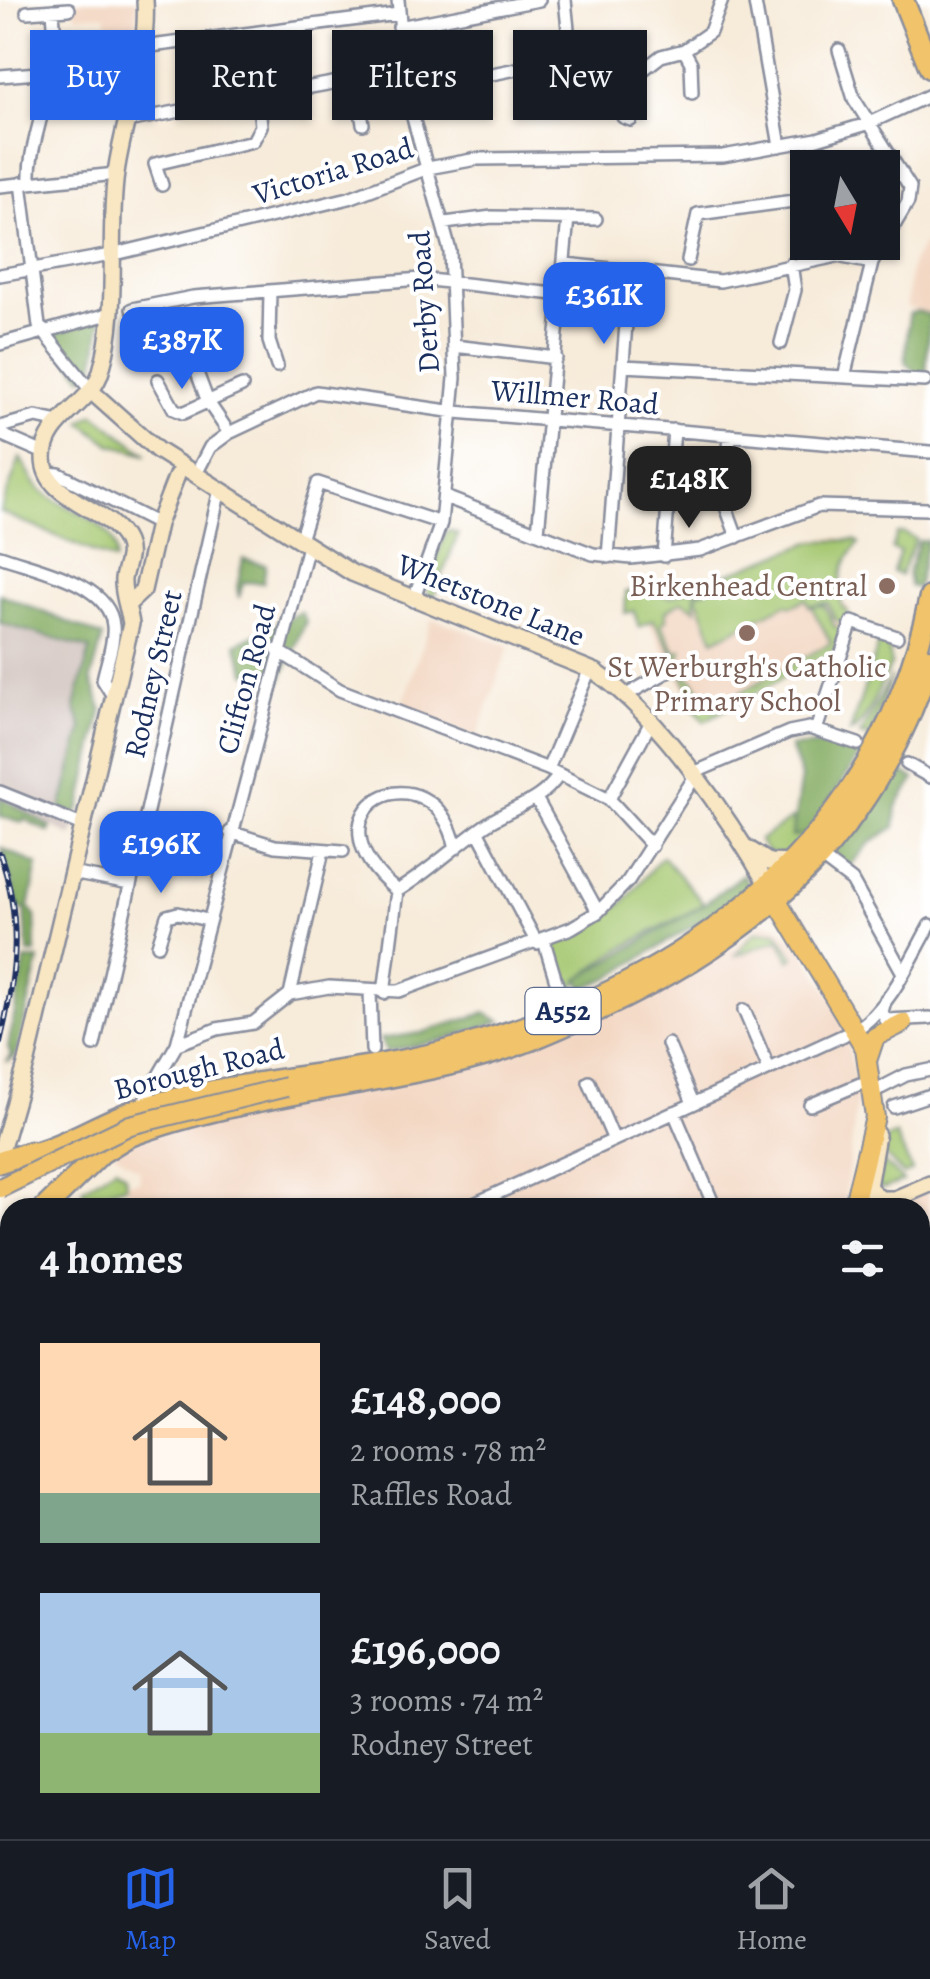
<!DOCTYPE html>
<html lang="en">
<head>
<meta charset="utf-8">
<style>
	:root { --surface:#171b24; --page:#242831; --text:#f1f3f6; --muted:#9ea1a6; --line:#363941; --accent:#2563eb }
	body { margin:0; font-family:Alegreya,serif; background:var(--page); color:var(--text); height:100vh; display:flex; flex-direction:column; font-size:38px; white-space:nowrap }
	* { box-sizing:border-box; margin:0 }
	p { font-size:32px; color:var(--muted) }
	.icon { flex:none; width:55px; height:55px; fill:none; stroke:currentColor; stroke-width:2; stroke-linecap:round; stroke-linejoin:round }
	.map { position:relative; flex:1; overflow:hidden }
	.side { position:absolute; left:0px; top:1198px; width:930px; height:642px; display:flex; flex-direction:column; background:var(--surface); border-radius:30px 30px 0 0; box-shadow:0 2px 8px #0004 }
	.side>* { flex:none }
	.guide { position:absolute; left:30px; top:30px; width:870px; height:90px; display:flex; gap:20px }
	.needle { width:65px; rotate:170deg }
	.fabs { position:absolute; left:790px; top:150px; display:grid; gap:20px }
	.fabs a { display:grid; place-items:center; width:110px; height:110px; border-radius:0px; background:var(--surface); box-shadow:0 2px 8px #0004; font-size:50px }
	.price { position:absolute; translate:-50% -85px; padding:0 22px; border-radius:20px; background:var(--accent); color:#fff; font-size:32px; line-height:65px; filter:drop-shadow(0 2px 5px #0008) }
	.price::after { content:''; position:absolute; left:50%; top:60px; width:30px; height:22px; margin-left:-15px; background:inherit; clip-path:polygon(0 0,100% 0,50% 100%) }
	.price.on { background:#222; color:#fff }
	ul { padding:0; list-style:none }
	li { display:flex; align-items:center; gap:30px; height:250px; padding:0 40px }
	li span { display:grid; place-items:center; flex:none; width:280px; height:200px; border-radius:0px; color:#555 }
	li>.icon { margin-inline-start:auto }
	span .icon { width:120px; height:120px; fill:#fffc; stroke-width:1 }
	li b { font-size:42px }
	h2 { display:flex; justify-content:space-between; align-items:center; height:120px; padding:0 40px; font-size:42px }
	.pill { padding:0 35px; border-radius:0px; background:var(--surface); box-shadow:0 2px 8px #0004; font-size:35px; line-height:90px }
	.pill.on { background:var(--accent); color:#fff }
	.tabs { display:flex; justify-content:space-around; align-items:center; height:140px; border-top:2px solid var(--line); background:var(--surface); font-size:28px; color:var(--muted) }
	.tabs a { display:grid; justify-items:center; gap:5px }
	.tabs .on { color:var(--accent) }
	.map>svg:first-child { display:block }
</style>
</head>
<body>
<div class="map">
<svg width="930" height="1839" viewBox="0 0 930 1839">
	<rect width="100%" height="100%" fill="#fff"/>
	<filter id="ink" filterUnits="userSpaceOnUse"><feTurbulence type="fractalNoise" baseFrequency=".01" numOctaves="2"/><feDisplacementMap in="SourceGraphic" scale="20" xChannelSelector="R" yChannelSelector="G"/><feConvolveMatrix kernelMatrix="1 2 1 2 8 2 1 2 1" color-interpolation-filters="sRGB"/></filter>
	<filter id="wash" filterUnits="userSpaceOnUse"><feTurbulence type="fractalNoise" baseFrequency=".0048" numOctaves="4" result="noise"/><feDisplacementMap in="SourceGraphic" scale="40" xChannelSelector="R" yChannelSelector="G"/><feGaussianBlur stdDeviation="2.25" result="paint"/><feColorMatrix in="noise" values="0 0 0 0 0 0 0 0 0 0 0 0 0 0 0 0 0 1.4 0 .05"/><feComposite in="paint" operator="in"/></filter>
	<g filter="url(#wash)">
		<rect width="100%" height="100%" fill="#f7ebd9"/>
		<path fill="#f2d4be" d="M65 0H136L137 25 107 27 105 15 78 16Z
			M930 233V313L906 307 911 264Z
			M842 538 835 568 840 600 849 608 836 648 706 716 697 711 647 620 658 603 813 539Z
			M432 618 509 646 477 737 401 707Z
			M762 922 777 925 799 945 837 1005 847 1039 858 1092 844 1207H130L127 1183 140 1181 139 1170 113 1152 133 1140 242 1116 683 973 736 945Z
			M930 1184V1385L920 1384V1208H876Z
			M10 1291V1552L0 1550V1293Z
			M0 1552 10 1555V1647L0 1633Z
			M0 1725 10 1728V1830H76L80 1839H0Z
			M108 1830H381L379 1839H112Z"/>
		<path fill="#cfc0ba" d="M0 623 91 649 75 706 82 728 61 809 78 816 72 837 0 797Z"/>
		<path fill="#a5c770" stroke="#607b67" stroke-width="2.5" d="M94 414 147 454 110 444 81 422Z
			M20 458C28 469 32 484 43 492 67 511 123 523 115 561L0 512Z
			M447 530 458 534 432 601 425 586Z
			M903 533 916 539 900 575 893 572 900 552 892 549 897 534Z
			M855 540 859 543C842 563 837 582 842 607L848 611 844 625 834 618 828 603 809 606 806 599 792 606 786 604 714 640 696 594 729 579 727 574 814 541Z
			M724 575 695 592 696 609 682 601 666 611V620L661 624 676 652 682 650 679 662 653 620 639 627 634 611 625 613 626 592 647 590 670 597Z
			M815 605 825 606 834 626 842 629 836 649 704 721 685 694 690 690 680 671 693 680 712 708 831 643 812 608Z
			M880 639 889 648 891 665C878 685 871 721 850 732Z
			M891 677 871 733 868 737 860 735Z
			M793 818 792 837 810 833 786 856 768 853 759 840Z
			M662 856 704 904C659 930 599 953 567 994L554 945 624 902Z
			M777 931 794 957 790 960 779 939 734 956 755 932Z
			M896 1135 912 1171 904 1175 883 1153 886 1139Z
			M882 1161 903 1181 883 1189 877 1186Z
			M116 1167 125 1175 126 1186 84 1195 82 1189Z
			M486 1830 481 1839H443L429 1831Z"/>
		<path fill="#84ac62" stroke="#506e60" stroke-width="2.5" d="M917 311 930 315 926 373 919 376 905 362 909 314Z
			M102 318 94 372 82 377 52 334Z
			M919 541H928L917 588 910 586 908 573Z
			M243 559 266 565 263 583 243 582 239 598 237 587Z
			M0 594 103 637 91 679 102 709 81 807 75 815 61 809 82 728 75 706 90 649 0 623Z
			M301 612 306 621 280 682 246 673 236 644Z
			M835 744 860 754 810 833 792 837 801 777 790 747Z
			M892 767 915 779 897 806 895 827 870 843 849 867 825 859Z
			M0 797 51 827 49 832 24 819 22 822 0 816Z
			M2 848 38 865 29 907 35 916 36 953H28L25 909H19Z
			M743 874 751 890 609 978 584 988 578 979 704 904Z
			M25 960H39L16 1056 6 1062 11 1055 8 1047Z
			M485 1013 501 1021 448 1039 386 1052 380 1039 421 1033Z"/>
	</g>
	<g filter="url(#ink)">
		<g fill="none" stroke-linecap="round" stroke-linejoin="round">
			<defs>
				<path id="street" d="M398 0 407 96 450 251 455 378 441 523 413 601
					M755 3 780 146
					M53 10 57 70
					M27 12 69 9
					M399 27 539 0
					M143 47 398 14
					M684 50 691 63 692 93
					M839 50 854 99 910 187 908 202 872 263 844 377
					M0 76 138 65
					M621 87 623 117 631 120
					M407 91 571 58 565 0
					M358 94 363 124
					M525 108 574 106 621 87 661 56 684 50 710 32 722 0
					M361 109 407 96
					M127 121 403 70
					M882 181 902 173
					M30 182C28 143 49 111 46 71
					M21 183 39 326 92 392
					M162 185 155 164 253 141 261 126 258 96
					M0 186 116 174
					M445 223 492 217 596 219
					M688 260 698 214 808 199
					M566 264 720 281 837 256 872 263
					M0 275 111 255 349 198 428 168 477 159 723 156 817 139 867 124 930 95
					M270 291 269 341 277 366
					M132 309 193 297 421 279 563 295
					M201 332 203 351 196 370 208 402 229 433
					M781 343 795 290 791 264
					M0 344 112 313
					M454 346 556 358
					M623 366 925 381
					M158 380 174 409 183 413 242 386
					M0 427 36 417 59 422
					M0 434 44 453
					M730 435 725 504 737 537
					M47 473 59 474 158 524
					M196 474 210 447 229 433 316 392 455 412 930 452
					M445 497 593 554 631 558 700 550 819 506 928 509
					M538 532 568 218
					M300 540 318 483 441 523
					M0 556C35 569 110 582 113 626 115 642 106 664 103 680L113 696
					M664 556 674 430
					M608 557 630 272
					M277 650 340 690 548 769 609 799 652 846
					M628 694 676 667
					M816 730 852 622 897 637
					M907 764 930 777
					M548 769 590 669
					M691 774 789 732 809 728 858 744
					M0 792 82 825
					M609 799 651 722
					M537 800 598 912
					M230 832 275 846 343 851
					M478 832 537 943
					M456 848C432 741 295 808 397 891 430 871 456 845 487 824 514 806 539 804 559 775
					M819 856 852 881 902 971
					M71 873 130 884
					M544 941 559 991
					M158 945 167 916 178 913 207 920
					M370 991 372 1050
					M384 993 397 891
					M290 994 323 851
					M885 1001 882 1012 886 1020 930 1018
					M744 1010 769 1069
					M855 1030C889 1010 911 959 930 925
					M177 1044 217 1029 253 1023 290 994 329 987 399 991 571 928 598 912 628 881 694 778
					M668 1044 693 1103
					M94 1045 220 489
					M589 1082 614 1140
					M873 1092 906 1075 930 1070
					M810 1105 860 1084
					M894 1107 930 1095
					M140 1108 177 1044 308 546
					M674 1112 715 1208
					M465 1208 844 1035
					M0 1294 10 1292
					M920 1376 930 1377
					M0 1383 10 1382
					M0 1415 5 1448
					M920 1540 928 1542 920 1568
					M0 1551 10 1554
					M0 1616 10 1618
					M920 1701 930 1704
					M0 1725 8 1727
					M0 1799 10 1802
					M414 1830 421 1838
					M82 1839 84 1830
					M188 1839 191 1830
					M517 1839 520 1830
					M753 1839 756 1830
					M869 1839 871 1830"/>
				<path id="secondary" d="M92 392 157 450 352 573 596 672C662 718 729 818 769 888
					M127 605 143 590 158 524 177 475
					M747 848 769 862 792 863
					M877 1135 868 1187 880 1199H894
					M0 1155 27 1061 131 624C129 609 122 594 123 579 125 566 132 555 126 542 110 506 44 502 44 458 44 419 91 406 101 371 120 307 107 239 116 173 124 115 149 58 145 0
					M888 1202 930 1184"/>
				<path id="primary" d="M769 888 865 1048 875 1117 853 1208
					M868 1058 875 1037 903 1023
					M0 1477 10 1480
					M920 1725 930 1727
					M685 1839 687 1830"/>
				<path id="highway" d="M903 0 930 68
					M38 1152C74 1141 106 1119 142 1108 246 1077 356 1076 461 1047 690 984 881 840 930 597
					M0 1162 30 1152 50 1155
					M45 1208 101 1153 127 1137C235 1096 356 1088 468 1060 514 1049 560 1028 603 1008 763 933 876 833 930 659
					M0 1249 10 1242"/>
			</defs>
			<use href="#street" stroke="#898d9c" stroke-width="16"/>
			<use href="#secondary" stroke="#898d9c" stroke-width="20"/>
			<use href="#primary" stroke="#898d9c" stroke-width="22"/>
			<use href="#highway" stroke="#898d9c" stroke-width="25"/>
			<use href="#street" stroke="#fff" stroke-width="11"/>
			<use href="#secondary" stroke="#f9e7c3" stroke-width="15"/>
			<use href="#primary" stroke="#f1c36a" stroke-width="18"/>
			<use href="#highway" stroke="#f1c36a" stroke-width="20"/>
			<defs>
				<path id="rail" d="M0 854C23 919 16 977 0 1042"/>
			</defs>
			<use href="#rail" stroke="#1b2f5e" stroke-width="6"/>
			<use href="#rail" stroke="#fff" stroke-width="2.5" stroke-dasharray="8" stroke-linecap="butt"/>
			<defs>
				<path id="primary-bridge" d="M0 1188 130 1125 286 1087"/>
			</defs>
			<use href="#primary-bridge" stroke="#898d9c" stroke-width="22" stroke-linecap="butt"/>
			<use href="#primary-bridge" stroke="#f1c36a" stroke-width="18"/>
		</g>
	</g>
	<g fill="#8d6e63" stroke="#fff" stroke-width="4">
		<circle cx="887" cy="586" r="10"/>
		<circle cx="747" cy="633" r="10"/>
	</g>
	<g text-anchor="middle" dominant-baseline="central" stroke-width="8" stroke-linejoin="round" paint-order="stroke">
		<rect fill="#fff" stroke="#5f6d8e" stroke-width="2.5" x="525.5" y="988" width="75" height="46" rx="8"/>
		<g font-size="28" font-weight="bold" fill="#1b2f5e">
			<text x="563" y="1011">A552</text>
		</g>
		<g font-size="30" fill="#1b2f5e" stroke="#fff">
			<text transform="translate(333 171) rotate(-17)">Victoria Road</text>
			<text transform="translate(424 302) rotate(-94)">Derby Road</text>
			<text transform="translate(575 397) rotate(5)">Willmer Road</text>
			<text transform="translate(491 600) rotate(22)">Whetstone Lane</text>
			<text transform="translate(153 674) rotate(-77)">Rodney Street</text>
			<text transform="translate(246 679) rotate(-75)">Clifton Road</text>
			<text transform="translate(199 1069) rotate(-14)">Borough Road</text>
		</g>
		<g font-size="30" fill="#785e54" stroke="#fff" text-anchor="end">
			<text x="867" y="586">Birkenhead Central</text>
			<text x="747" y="667" text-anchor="middle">St Werburgh's Catholic<tspan x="747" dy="34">Primary School</tspan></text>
		</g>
	</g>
</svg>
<div class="fabs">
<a><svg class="needle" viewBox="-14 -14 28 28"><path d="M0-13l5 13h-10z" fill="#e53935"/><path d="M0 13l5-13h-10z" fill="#9ea1a6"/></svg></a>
</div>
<b class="price" style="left:604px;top:347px">£361K</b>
<b class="price" style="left:182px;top:392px">£387K</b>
<b class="price on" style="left:689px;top:531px">£148K</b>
<b class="price" style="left:161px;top:896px">£196K</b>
<div class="guide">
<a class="pill on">Buy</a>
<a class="pill">Rent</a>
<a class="pill">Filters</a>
<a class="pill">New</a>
</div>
<section class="side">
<h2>4 homes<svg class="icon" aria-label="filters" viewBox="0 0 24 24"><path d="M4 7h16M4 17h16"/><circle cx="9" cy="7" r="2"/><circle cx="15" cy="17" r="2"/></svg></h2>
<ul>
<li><span style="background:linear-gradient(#ffd9b3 75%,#7fa58c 0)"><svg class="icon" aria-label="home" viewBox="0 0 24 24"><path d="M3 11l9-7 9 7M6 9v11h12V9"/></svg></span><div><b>£148,000</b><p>2 rooms · 78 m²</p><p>Raffles Road</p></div></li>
<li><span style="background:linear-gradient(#a9c7e8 70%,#8fb573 0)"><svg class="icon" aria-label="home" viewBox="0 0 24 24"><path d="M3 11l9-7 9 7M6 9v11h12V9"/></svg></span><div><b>£196,000</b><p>3 rooms · 74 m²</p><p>Rodney Street</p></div></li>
</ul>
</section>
</div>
<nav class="tabs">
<a class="on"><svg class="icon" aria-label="map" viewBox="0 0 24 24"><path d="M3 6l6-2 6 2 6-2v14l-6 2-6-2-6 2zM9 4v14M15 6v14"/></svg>Map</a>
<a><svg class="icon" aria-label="saved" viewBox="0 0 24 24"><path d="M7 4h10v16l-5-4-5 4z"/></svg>Saved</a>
<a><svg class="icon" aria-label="home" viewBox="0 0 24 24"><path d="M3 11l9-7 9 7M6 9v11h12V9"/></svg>Home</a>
</nav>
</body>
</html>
